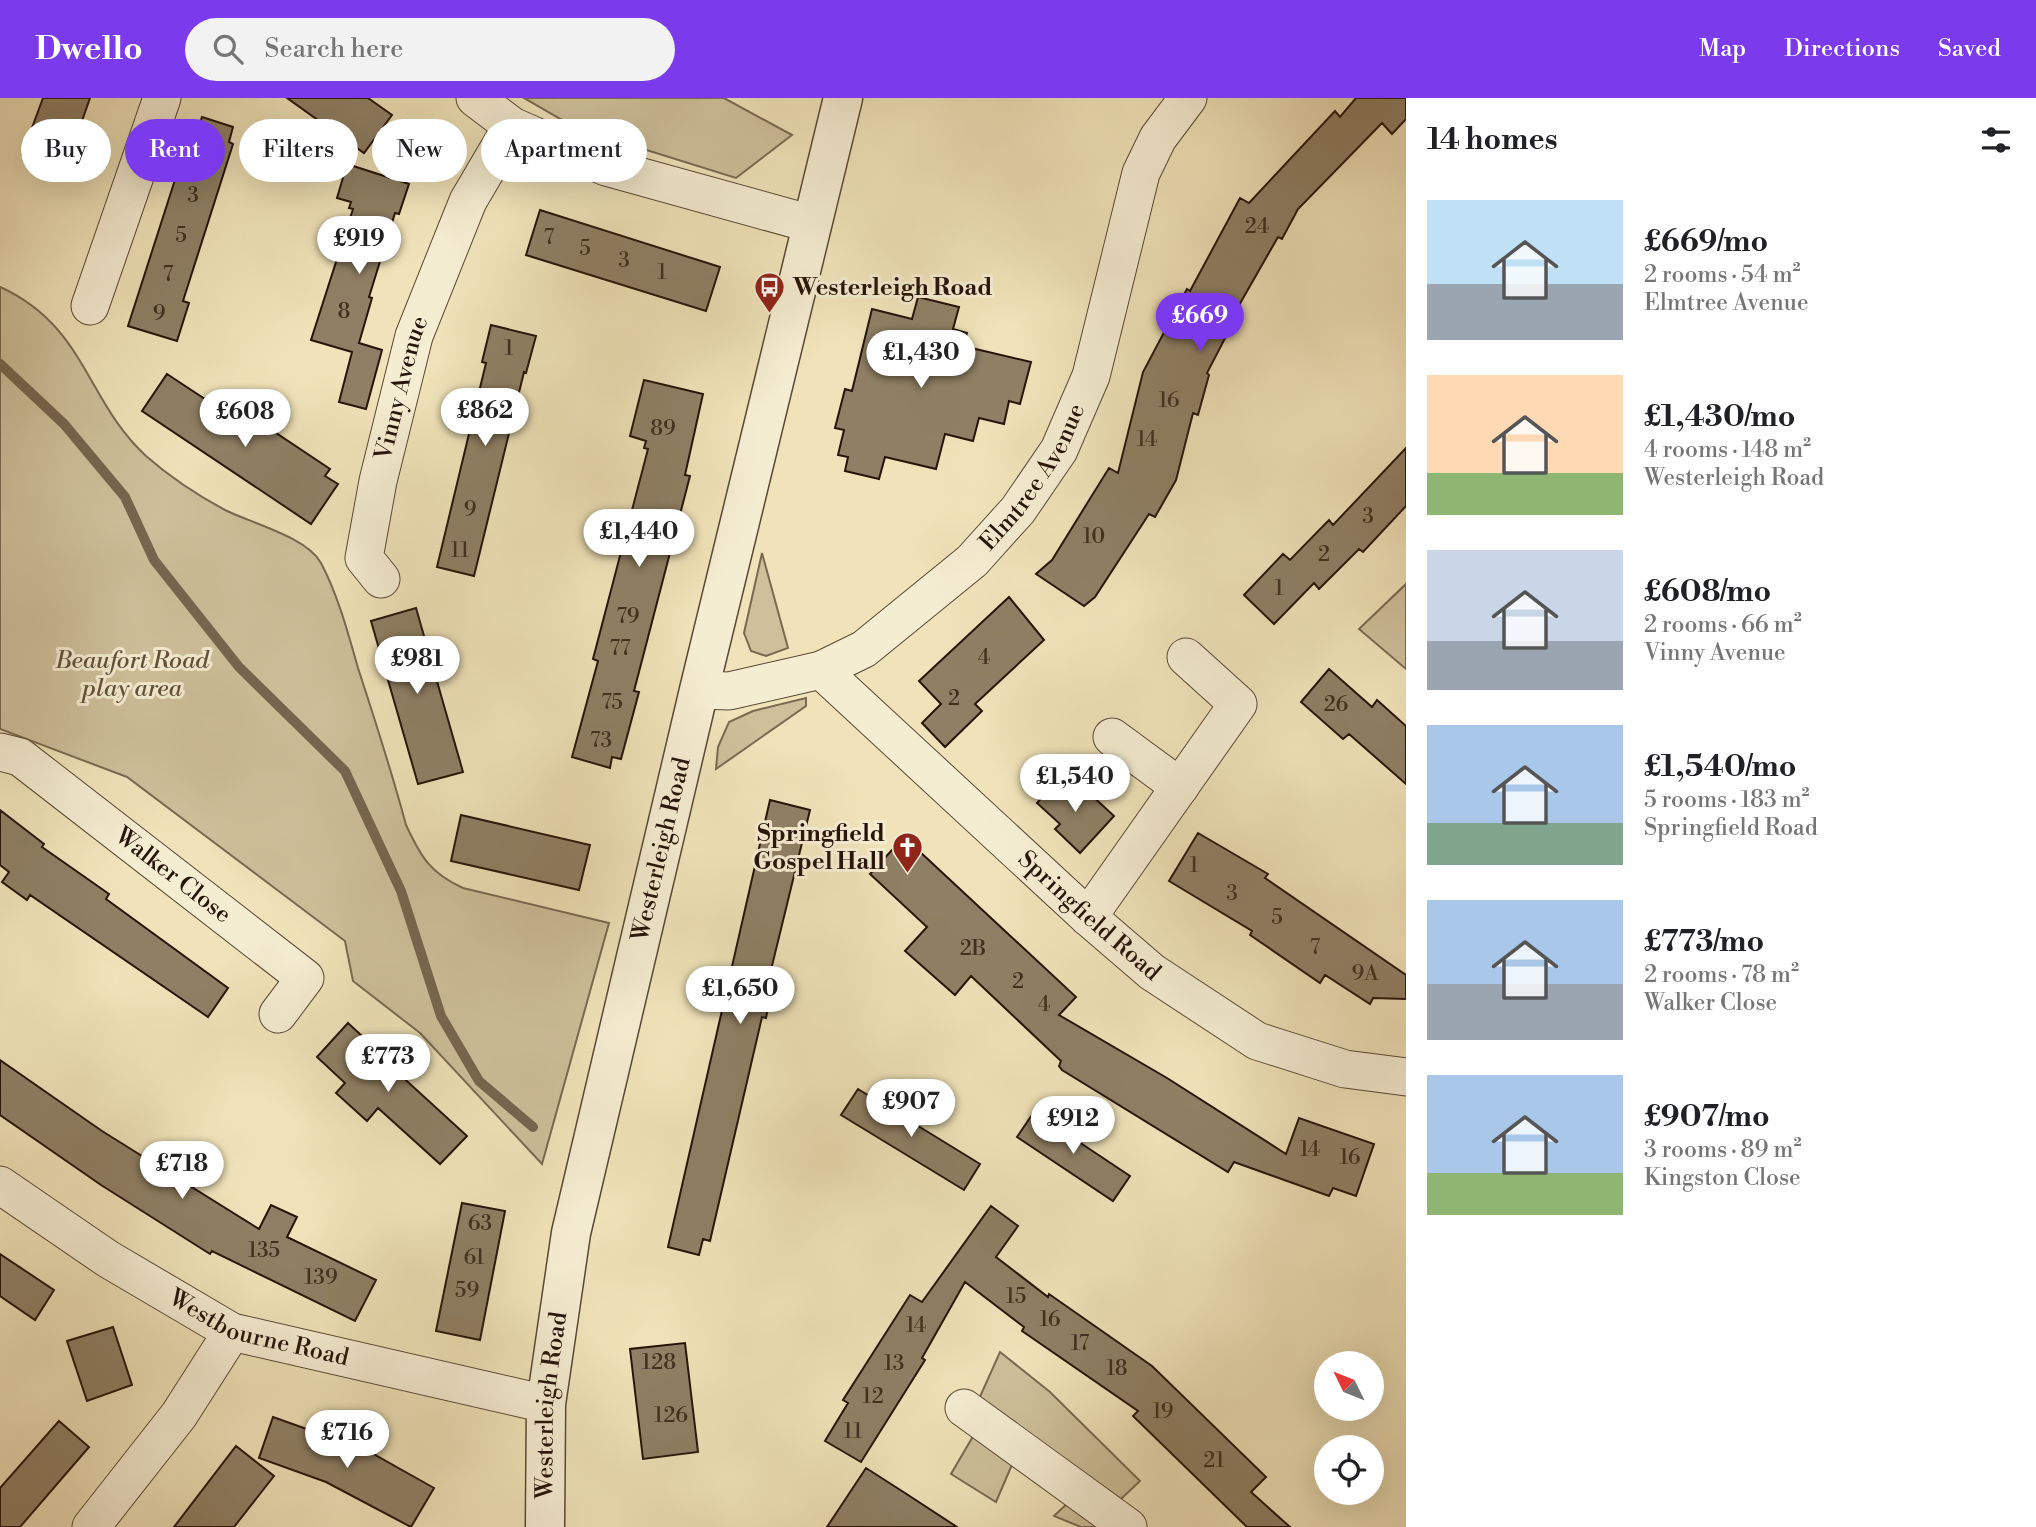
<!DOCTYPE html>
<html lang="en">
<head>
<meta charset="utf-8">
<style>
	:root { --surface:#fff; --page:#f2f2f2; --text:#202124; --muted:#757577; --accent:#7c3aed }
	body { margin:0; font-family:"Libre Bodoni",serif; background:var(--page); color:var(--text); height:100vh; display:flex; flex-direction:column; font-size:26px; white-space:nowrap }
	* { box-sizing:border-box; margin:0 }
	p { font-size:23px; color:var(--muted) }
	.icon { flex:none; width:38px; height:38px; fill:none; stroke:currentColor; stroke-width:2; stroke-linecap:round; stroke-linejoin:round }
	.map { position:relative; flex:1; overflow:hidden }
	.drawer { display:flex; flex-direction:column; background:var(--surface); width:630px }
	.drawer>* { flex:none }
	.banner { position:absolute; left:21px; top:21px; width:665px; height:63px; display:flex; gap:14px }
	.needle { width:46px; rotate:313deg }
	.fabs { position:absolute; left:1314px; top:1253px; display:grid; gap:14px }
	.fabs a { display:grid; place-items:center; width:70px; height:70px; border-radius:50%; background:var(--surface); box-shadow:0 7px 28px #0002; font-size:35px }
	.price { position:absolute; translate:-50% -60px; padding:0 16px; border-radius:24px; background:#fff; color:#222; font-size:23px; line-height:46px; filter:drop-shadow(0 2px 4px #0008) }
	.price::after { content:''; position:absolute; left:50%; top:42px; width:21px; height:16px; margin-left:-10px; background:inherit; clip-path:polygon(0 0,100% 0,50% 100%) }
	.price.on { background:var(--accent); color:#fff }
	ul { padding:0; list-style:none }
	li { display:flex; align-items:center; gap:21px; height:175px; padding:0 21px }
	li span { display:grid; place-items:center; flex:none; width:196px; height:140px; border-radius:0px; color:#555 }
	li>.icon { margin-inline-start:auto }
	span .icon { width:84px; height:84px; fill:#fffc; stroke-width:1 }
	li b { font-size:30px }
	h2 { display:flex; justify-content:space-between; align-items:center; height:84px; padding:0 21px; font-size:30px }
	.tag { padding:0 24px; border-radius:32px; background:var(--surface); box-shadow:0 7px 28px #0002; font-size:24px; line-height:63px }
	.tag.on { background:var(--accent); color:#fff }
	header { display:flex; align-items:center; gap:42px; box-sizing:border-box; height:98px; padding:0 35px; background:var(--accent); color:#fff }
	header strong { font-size:33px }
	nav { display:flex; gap:38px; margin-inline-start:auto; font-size:24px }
	.search { width:490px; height:63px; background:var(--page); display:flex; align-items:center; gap:18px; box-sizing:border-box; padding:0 24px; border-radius:38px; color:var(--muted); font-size:26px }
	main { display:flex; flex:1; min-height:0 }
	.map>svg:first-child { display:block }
</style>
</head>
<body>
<header>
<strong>Dwello</strong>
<div class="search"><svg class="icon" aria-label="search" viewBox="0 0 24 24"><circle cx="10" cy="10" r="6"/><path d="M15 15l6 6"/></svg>Search here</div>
<nav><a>Map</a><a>Directions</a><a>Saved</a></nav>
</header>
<main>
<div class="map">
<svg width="1406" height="1429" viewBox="0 0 1406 1429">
	<rect width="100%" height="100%" fill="#f0e3b9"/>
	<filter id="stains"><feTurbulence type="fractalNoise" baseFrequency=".00286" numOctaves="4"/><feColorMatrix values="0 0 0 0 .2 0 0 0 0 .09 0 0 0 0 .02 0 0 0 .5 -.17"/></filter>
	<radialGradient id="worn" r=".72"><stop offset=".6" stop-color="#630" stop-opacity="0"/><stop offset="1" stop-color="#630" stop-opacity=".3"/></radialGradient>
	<path fill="#cec09b" stroke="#7a6a52" stroke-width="2" d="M524 0H724L792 37 736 80 576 30Z
		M0 189C86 228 86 303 146 358 170 379 197 397 225 412 251 425 307 439 321 465 338 497 348 535 358 570 375 622 392 674 406 727 421 759 430 775 463 790L609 825 542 1066 420 935 353 883 345 843 127 679 0 631Z
		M762 455 788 550 766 558 751 553 744 535Z
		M1406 486V571L1359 531Z
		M806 600V608L716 671 718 649 729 624 753 613Z
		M1000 1254 1050 1294 1140 1383 1121 1401 979 1301Z
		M975 1335 1014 1362 996 1404 951 1376Z
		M1072 1401 1104 1429H1081L1054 1418Z"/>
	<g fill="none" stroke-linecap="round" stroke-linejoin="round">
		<path stroke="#76664f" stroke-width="10" d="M0 266 64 326 125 399 154 462 239 569 345 673 401 793 441 918 479 983 533 1029"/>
	</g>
	<path fill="#8f8065" stroke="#261409" stroke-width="2" d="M43 0H90L65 72 22 57Z
		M287 0H368L392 17 364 55Z
		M1356 0H1406V21L1392 36 1382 25 1298 111 1282 141 1278 139 1234 216 1237 217 1207 275 1209 277 1198 317 1193 315 1176 382 1155 419 1149 416 1095 499 1084 508 1036 476 1052 462 1109 370 1118 375 1143 274 1187 191 1190 193 1240 100 1249 105 1335 13 1340 19Z
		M202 19 233 29 229 44 233 46 183 203 189 205 177 243 128 228 191 32 197 34Z
		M347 66 409 86 399 116 395 115 369 199 372 200 359 245 382 252 366 311 339 304 352 254 311 242 353 111 349 110 351 104 337 100Z
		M540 112 720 169 706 213 526 157Z
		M918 199 959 209 953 231 967 235 963 248 1031 264 1020 306 1009 303 1004 326 979 320 973 343 945 336 936 371 885 359 879 381 845 373 848 359 838 357 844 332 835 330 845 291 852 293 872 211 912 221Z
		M491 227 536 238 526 275 524 274 474 478 437 469 486 265 482 264Z
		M167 276 249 330 255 321 330 371 325 378 338 386 311 426 142 313Z
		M644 282 703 296 685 377 690 378 634 593 639 594 621 661 612 659 610 670 572 659 598 563 593 561 648 351 644 350 646 343 630 338Z
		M1406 350V408L1363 454 1359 451 1319 491 1314 485 1274 526 1244 497 1283 456 1290 462 1329 422 1333 427Z
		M1009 499 1044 542 975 606 982 613 945 649 922 625 941 606 919 583Z
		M416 510 463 674 418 686 371 523Z
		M1329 571 1372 609 1377 602 1406 628V686L1349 636 1343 641 1301 604Z
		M1059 680 1081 700 1087 693 1114 718 1080 755 1055 731 1060 726 1037 705Z
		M770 702 810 712 770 876 784 881 776 912 768 910 766 920 762 919 710 1143 703 1141 699 1157 668 1149Z
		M0 712 44 746 42 749 109 796 106 801 228 890 208 919 30 797 27 802 2 784 9 774 0 767Z
		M461 717 590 747 579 792 451 763Z
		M1198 735 1268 776 1265 780 1406 877V901L1373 900 1370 906 1325 877 1320 885 1250 837 1252 833 1169 783Z
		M904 739 1076 899 1059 917 1167 980 1286 1056 1299 1020 1374 1046 1356 1098 1333 1090 1329 1098 1234 1064 1228 1074 1062 972 1059 968 1061 963 971 878 955 897 905 853 927 829 870 776Z
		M348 925 376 951 374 953 467 1038 440 1066 378 1010 367 1023 336 995 345 985 317 959Z
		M0 962 102 1033 259 1131 271 1107 297 1119 287 1139 376 1182 355 1223 212 1153 210 1156 101 1087 0 1017Z
		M858 991 980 1066 964 1092 841 1017Z
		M1034 1014 1130 1078 1113 1103 1017 1039Z
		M462 1105 505 1113 480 1242 436 1233Z
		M991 1108 1018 1128 996 1159 1048 1199 1049 1196 1152 1268 1266 1379 1251 1394 1290 1429H1247L1133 1318 1138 1313 1022 1233 1024 1229 965 1184 922 1260 925 1262 861 1364 825 1343 848 1305 843 1302 910 1197 922 1204Z
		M0 1156 54 1192 35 1222 0 1198Z
		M113 1229 132 1287 87 1303 67 1243Z
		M685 1245 698 1354 643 1361 630 1251Z
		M273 1319 368 1353 434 1390 411 1429 326 1384 259 1360Z
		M59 1323 89 1349 20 1429H0V1390Z
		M236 1348 274 1378 234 1429H174Z
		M866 1370 905 1395 957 1429H827Z"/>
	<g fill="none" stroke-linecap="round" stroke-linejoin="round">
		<defs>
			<g id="minor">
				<path d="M475 0 512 28 606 69 812 126"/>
				<path d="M90 208 162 0"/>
				<path id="s1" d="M381 481 364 460 378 383 414 238 468 103 512 28"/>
				<path id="s2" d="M821 572 1088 819 1152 874 1257 943 1345 971 1406 979"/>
				<path id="s3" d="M699 592 729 593 821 572 864 551 972 463 1018 412 1059 352 1091 278 1141 75 1158 40 1188 0"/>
				<path d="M1112 639 1180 689"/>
				<path id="s4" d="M0 654 20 659 305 880 278 916"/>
				<path d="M1088 819 1238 606 1186 559"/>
				<path id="s5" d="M0 1087 108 1161 232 1234 546 1306"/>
				<path d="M964 1310 1128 1429"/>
				<path d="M91 1429 179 1317 232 1234"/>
			</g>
			<g id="tertiary">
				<path id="s6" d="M545 1429 546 1306 571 1135 699 592 843 0"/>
			</g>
		</defs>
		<use href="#minor" stroke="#584835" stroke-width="39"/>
		<use href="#tertiary" stroke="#584835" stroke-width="41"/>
		<use href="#minor" stroke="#f5edd2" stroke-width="37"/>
		<use href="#tertiary" stroke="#f5edd2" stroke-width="38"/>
	</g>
	<defs>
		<symbol id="bus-pin" viewBox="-11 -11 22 30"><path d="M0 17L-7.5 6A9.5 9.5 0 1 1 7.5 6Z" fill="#8f2418" stroke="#f5edd2"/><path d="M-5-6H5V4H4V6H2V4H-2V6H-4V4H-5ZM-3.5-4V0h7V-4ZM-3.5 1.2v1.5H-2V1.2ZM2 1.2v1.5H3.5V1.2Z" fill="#fff"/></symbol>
		<symbol id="church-pin" viewBox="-11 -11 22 30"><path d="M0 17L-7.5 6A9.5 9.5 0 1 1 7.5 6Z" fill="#8f2418" stroke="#f5edd2"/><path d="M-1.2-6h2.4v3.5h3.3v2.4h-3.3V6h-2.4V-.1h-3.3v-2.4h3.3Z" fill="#fff"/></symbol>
	</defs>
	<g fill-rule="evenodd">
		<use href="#bus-pin" x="752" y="172" width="35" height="47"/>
		<use href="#church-pin" x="890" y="732" width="35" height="47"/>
	</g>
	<g text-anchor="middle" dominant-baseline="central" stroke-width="6" stroke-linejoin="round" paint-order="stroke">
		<g font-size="21" fill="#402f20">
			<text x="193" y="98">3</text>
			<text x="1257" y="129">24</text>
			<text x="181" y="138">5</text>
			<text x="549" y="140">7</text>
			<text x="585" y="151">5</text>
			<text x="624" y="163">3</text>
			<text x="662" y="175">1</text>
			<text x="168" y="177">7</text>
			<text x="344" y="214">8</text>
			<text x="159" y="216">9</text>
			<text x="509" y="251">1</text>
			<text x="1169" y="303">16</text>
			<text x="663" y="331">89</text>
			<text x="1147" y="342">14</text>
			<text x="470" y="412">9</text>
			<text x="1368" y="419">3</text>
			<text x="1094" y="439">10</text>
			<text x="460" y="453">11</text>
			<text x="1324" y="457">2</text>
			<text x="1279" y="491">1</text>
			<text x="628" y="519">79</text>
			<text x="620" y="551">77</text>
			<text x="984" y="560">4</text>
			<text x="954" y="601">2</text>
			<text x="612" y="605">75</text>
			<text x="1336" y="607">26</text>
			<text x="601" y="643">73</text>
			<text x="1194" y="768">1</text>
			<text x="1232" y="796">3</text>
			<text x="1277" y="820">5</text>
			<text x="1315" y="850">7</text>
			<text x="973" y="851">2B</text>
			<text x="1365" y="876">9A</text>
			<text x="1018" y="884">2</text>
			<text x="1044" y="907">4</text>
			<text x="1310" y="1052">14</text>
			<text x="1350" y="1060">16</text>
			<text x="480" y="1126">63</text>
			<text x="264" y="1153">135</text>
			<text x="474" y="1160">61</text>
			<text x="321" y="1180">139</text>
			<text x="467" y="1193">59</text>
			<text x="1016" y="1199">15</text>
			<text x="1050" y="1222">16</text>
			<text x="916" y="1228">14</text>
			<text x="1080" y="1246">17</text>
			<text x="659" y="1265">128</text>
			<text x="894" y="1266">13</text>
			<text x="1117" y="1271">18</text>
			<text x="873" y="1299">12</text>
			<text x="1163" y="1314">19</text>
			<text x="671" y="1318">126</text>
			<text x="853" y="1334">11</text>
			<text x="1214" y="1363">21</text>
		</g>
		<g font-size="24" font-weight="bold" fill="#261409" stroke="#f5edd2" text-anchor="start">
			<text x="793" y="190">Westerleigh Road</text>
			<text x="885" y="736" text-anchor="end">Springfield<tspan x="885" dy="28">Gospel Hall</tspan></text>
		</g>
		<g font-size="24" fill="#261409" stroke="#f5edd2">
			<text stroke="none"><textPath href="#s1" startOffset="201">Vinny Avenue</textPath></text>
			<text stroke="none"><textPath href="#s3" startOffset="416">Elmtree Avenue</textPath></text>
			<text stroke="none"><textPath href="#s6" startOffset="690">Westerleigh Road</textPath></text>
			<text stroke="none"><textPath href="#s4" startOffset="214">Walker Close</textPath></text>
			<text stroke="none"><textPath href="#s2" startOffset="364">Springfield Road</textPath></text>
			<text stroke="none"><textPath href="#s5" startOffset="299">Westbourne Road</textPath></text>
			<text stroke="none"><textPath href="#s6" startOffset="122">Westerleigh Road</textPath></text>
		</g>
		<g font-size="24" font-style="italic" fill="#61503c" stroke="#f5edd2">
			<text x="132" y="563">Beaufort Road<tspan x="132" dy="28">play area</tspan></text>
		</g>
	</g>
	<rect width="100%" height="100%" filter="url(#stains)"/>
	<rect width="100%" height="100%" fill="url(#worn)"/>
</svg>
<div class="fabs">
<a><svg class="needle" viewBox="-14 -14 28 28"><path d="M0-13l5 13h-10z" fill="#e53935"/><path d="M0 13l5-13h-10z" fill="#757577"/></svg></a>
<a><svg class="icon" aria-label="locate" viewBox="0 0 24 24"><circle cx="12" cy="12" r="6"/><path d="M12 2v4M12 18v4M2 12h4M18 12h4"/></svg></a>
</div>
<b class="price" style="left:359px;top:178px">£919</b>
<b class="price on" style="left:1200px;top:255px">£669</b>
<b class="price" style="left:921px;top:292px">£1,430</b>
<b class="price" style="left:485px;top:350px">£862</b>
<b class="price" style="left:245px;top:351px">£608</b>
<b class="price" style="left:639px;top:471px">£1,440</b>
<b class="price" style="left:417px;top:598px">£981</b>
<b class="price" style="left:1075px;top:716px">£1,540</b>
<b class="price" style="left:740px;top:928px">£1,650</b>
<b class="price" style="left:388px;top:996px">£773</b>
<b class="price" style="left:911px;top:1041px">£907</b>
<b class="price" style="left:1073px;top:1058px">£912</b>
<b class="price" style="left:182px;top:1103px">£718</b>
<b class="price" style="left:347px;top:1372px">£716</b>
<div class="banner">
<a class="tag">Buy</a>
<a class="tag on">Rent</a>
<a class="tag">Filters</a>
<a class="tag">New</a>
<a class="tag">Apartment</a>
</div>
</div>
<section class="drawer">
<h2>14 homes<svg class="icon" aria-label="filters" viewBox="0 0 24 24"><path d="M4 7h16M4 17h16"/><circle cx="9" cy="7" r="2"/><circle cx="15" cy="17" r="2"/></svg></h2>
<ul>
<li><span style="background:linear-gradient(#bfe0f5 60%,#9aa5b1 0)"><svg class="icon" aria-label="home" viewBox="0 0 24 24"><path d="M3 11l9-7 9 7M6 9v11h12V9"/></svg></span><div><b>£669/mo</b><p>2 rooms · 54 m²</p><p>Elmtree Avenue</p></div></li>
<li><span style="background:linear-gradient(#ffd9b3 70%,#8fb573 0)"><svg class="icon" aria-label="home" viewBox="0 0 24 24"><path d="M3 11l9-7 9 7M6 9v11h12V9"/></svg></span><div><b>£1,430/mo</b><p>4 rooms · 148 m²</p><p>Westerleigh Road</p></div></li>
<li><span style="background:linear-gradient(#c9d6e8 65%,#9aa5b1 0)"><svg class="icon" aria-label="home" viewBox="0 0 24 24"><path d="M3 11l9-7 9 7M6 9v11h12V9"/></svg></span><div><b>£608/mo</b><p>2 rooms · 66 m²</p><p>Vinny Avenue</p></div></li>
<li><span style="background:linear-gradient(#a9c7e8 70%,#7fa58c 0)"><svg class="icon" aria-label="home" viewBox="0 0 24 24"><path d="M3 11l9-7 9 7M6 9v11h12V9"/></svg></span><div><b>£1,540/mo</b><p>5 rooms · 183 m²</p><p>Springfield Road</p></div></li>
<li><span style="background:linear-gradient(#a9c7e8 60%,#9aa5b1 0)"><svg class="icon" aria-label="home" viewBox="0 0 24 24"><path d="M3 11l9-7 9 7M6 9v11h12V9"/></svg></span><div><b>£773/mo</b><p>2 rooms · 78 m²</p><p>Walker Close</p></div></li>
<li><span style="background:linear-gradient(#a9c7e8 70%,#8fb573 0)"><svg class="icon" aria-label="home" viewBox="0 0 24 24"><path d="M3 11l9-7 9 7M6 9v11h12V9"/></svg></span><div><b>£907/mo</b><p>3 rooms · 89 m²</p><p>Kingston Close</p></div></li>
</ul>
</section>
</main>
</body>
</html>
